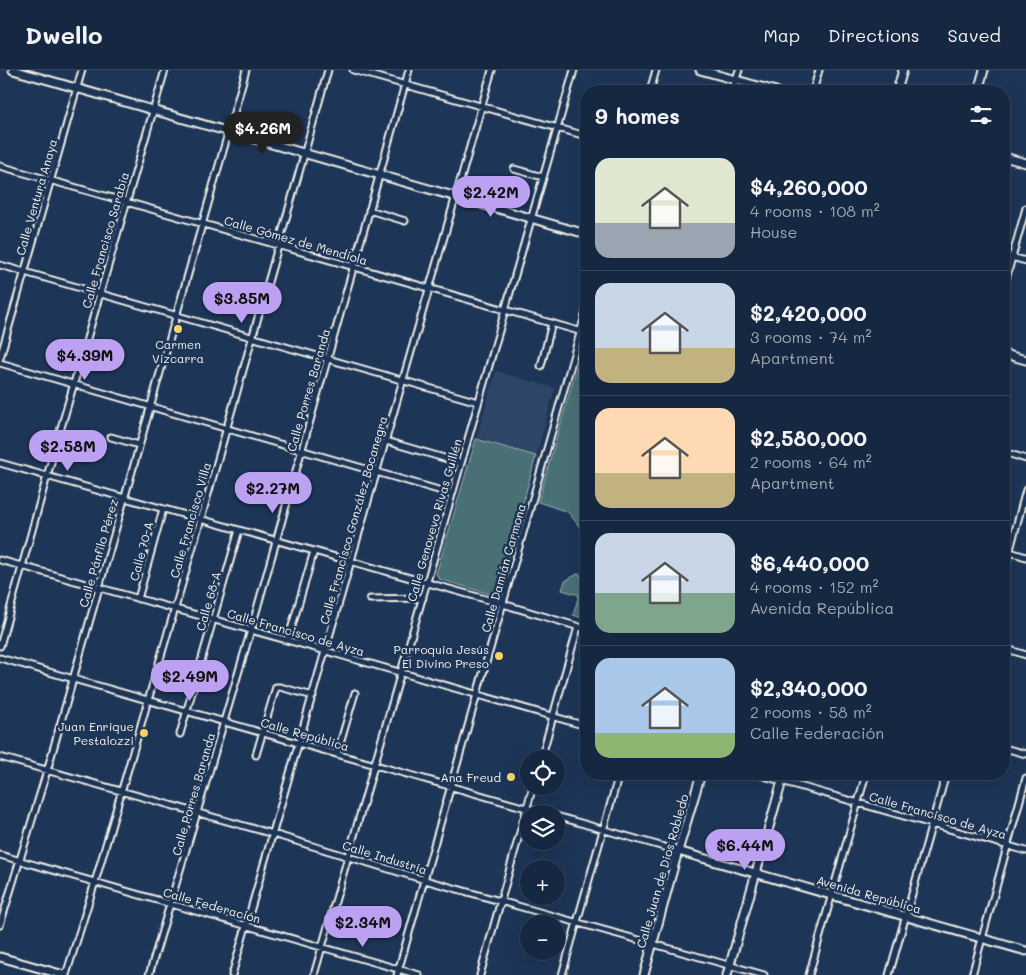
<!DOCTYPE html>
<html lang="en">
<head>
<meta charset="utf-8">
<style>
	:root { --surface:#162841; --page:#23344c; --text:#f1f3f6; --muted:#9ea6b1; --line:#35445a; --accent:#bca0f2 }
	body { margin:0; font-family:Mali,sans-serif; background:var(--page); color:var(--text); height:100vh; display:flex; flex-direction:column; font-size:19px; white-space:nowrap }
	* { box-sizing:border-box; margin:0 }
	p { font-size:16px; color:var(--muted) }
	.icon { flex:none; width:28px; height:28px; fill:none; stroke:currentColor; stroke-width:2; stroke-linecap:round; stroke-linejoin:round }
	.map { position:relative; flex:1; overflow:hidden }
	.details { position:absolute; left:580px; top:15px; width:430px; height:695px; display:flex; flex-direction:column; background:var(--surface); border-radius:20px; box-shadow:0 5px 20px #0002,0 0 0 1px var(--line) }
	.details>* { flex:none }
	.tools { position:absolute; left:520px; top:680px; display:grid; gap:10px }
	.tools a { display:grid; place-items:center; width:45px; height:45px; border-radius:50%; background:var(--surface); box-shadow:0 5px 20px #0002,0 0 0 1px var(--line); font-size:25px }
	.price { position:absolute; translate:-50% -42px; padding:0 11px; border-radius:18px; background:var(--accent); color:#111; font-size:16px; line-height:32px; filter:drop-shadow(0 1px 2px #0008) }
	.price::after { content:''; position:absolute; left:50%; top:30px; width:15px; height:11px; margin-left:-8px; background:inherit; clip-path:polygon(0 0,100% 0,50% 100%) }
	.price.on { background:#222; color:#fff }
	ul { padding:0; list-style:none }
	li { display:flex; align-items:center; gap:15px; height:125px; padding:0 15px }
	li+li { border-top:1px solid var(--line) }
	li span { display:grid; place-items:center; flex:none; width:140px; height:100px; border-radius:15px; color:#555 }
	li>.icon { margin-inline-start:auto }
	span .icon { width:60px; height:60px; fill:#fffc; stroke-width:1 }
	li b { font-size:21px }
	h2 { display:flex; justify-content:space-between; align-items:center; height:60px; padding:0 15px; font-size:21px }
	header { display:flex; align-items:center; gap:30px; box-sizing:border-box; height:70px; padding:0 25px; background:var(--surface); border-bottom:1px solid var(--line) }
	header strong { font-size:24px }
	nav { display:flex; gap:28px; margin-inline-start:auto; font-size:18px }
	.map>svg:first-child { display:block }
</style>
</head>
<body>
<header>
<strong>Dwello</strong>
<nav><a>Map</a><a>Directions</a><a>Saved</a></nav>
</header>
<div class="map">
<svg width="1026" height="905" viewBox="0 0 1026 905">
	<rect width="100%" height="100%" fill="#1d3557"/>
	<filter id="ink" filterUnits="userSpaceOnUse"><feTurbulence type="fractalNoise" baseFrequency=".02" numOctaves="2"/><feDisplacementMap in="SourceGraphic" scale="10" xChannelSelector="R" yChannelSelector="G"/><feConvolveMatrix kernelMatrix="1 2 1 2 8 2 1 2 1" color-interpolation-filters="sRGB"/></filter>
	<g filter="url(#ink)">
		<path fill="#2f4468" d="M496 301 555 318 536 386 476 369Z"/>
		<path fill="#487074" stroke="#9eb0ae" d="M586 271V465L568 442 538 432 584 272Z
			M476 369 536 386 499 520 493 525 439 509 436 504Z
			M579 503 584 512 586 511V549L573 545 579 525 562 520 565 511Z"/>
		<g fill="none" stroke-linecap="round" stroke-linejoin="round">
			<defs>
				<path id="street" d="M353 0 586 66
					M650 21 656 0
					M732 21 739 0
					M813 21 819 0
					M0 96 586 263
					M514 99 543 107
					M369 140 405 151
					M1004 185 1026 191
					M0 195 478 332
					M1004 216 1026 138
					M0 288 82 0
					M0 293 452 424
					M541 296 552 253
					M111 367 139 375
					M386 371 461 393
					M1004 382 1026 389
					M0 393 503 534 586 559
					M1004 480 1026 487
					M0 490 326 581 586 656
					M1004 502 1026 420
					M138 529 163 439
					M370 529 423 528
					M288 570 314 481
					M0 576 47 406 165 0
					M1004 578 1026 585
					M0 588 547 744
					M180 664 239 460
					M1004 678 1026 684
					M337 684 355 623
					M256 685 276 617H280L313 626
					M0 687 273 764 425 810 764 905
					M541 689 578 557
					M757 704 1026 781
					M556 746 678 781
					M0 785 419 905
					M0 855 47 701 246 0
					M66 905 95 812 201 449 328 0
					M149 905 251 560 409 0
					M232 905 492 0
					M314 905 574 0
					M397 905 586 242
					M480 905 533 716
					M562 905 619 704
					M809 905 866 704
					M889 905 946 704
					M972 905 1026 708"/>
				<path id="secondary" d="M13 0 586 164
					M700 0 776 21
					M897 21 903 0
					M978 21 984 0
					M1004 87 1026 93
					M1004 284 1026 290
					M678 781 1026 881
					M0 887 64 905
					M644 905 678 781 701 704
					M727 905 784 704"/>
			</defs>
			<use href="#street" stroke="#f4f1e8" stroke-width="9"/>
			<use href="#secondary" stroke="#f4f1e8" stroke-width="11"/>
			<use href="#street" stroke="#1d3557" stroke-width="5"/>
			<use href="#secondary" stroke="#1d3557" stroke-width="7"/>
		</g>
	</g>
	<g fill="#ffd166" stroke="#1d3557" stroke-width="2">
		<circle cx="178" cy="259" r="5"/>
		<circle cx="499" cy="586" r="5"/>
		<circle cx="144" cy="663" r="5"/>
		<circle cx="511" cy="707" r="5"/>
	</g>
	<g text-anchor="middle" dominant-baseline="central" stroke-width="5" stroke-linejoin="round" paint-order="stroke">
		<g font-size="12" fill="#f4f1e8" stroke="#1d3557">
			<text transform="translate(36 127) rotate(-74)">Calle Ventura Anaya</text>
			<text transform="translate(105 170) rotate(-74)">Calle Francisco Sarabia</text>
			<text transform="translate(296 170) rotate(16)">Calle Gómez de Mendiola</text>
			<text transform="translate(308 320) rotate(-74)">Calle Porres Baranda</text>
			<text transform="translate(190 450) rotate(-74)">Calle Francisco Villa</text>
			<text transform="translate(353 450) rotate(-74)">Calle Francisco González Bocanegra</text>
			<text transform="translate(434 450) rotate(-74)">Calle Genovevo Rivas Guillén</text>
			<text transform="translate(141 481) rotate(-75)">Calle 70-A</text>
			<text transform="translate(98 483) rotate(-74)">Calle Pánfilo Pérez</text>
			<text transform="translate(503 498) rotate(-74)">Calle Damián Carmona</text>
			<text transform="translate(208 531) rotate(-74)">Calle 68-A</text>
			<text transform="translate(296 562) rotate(16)">Calle Francisco de Ayza</text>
			<text transform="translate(305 664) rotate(16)">Calle República</text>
			<text transform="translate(193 724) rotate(-74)">Calle Porres Baranda</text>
			<text transform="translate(938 745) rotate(16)">Calle Francisco de Ayza</text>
			<text transform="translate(385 787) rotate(17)">Calle Industria</text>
			<text transform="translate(662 801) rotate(-74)">Calle Juan de Dios Robledo</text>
			<text transform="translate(869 824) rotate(16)">Avenida República</text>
			<text transform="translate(212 835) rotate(16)">Calle Federación</text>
		</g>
		<g font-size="12" fill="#f4f1e8" stroke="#1d3557" text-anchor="end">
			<text x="178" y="274" text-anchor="middle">Carmen<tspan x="178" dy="14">Vizcarra</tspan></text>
			<text x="489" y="579">Parroquia Jesús<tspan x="489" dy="14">El Divino Preso</tspan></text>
			<text x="134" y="656">Juan Enrique<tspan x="134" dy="14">Pestalozzi</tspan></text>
			<text x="501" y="707">Ana Freud</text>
		</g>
	</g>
</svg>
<div class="tools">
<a><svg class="icon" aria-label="locate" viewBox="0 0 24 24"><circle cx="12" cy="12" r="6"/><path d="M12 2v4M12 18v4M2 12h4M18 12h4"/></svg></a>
<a><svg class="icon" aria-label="layers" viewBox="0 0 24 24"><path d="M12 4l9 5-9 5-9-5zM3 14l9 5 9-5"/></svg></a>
<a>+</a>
<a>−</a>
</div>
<b class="price on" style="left:263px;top:84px">$4.26M</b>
<b class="price" style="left:491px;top:148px">$2.42M</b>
<b class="price" style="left:242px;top:254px">$3.85M</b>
<b class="price" style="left:85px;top:311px">$4.39M</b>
<b class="price" style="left:68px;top:402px">$2.58M</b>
<b class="price" style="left:273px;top:444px">$2.27M</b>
<b class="price" style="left:190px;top:632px">$2.49M</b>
<b class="price" style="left:745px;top:801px">$6.44M</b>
<b class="price" style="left:363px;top:878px">$2.34M</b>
<section class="details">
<h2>9 homes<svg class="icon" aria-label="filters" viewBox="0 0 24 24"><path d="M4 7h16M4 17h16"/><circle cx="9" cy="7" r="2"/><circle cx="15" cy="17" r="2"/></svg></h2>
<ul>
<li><span style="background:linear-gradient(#dfe7d0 65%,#9aa5b1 0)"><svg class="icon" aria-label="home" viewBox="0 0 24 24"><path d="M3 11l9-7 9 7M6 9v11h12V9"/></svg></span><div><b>$4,260,000</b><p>4 rooms · 108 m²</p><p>House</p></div></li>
<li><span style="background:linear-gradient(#c9d6e8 65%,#c2b280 0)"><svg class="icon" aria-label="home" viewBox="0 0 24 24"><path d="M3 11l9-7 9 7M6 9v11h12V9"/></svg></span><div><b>$2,420,000</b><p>3 rooms · 74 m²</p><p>Apartment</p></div></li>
<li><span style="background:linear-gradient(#ffd9b3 65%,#c2b280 0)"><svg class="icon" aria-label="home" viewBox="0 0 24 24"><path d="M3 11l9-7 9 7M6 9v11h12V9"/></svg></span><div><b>$2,580,000</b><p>2 rooms · 64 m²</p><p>Apartment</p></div></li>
<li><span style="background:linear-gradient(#c9d6e8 60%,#7fa58c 0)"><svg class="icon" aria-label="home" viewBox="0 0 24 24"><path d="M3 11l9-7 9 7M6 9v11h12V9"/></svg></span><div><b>$6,440,000</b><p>4 rooms · 152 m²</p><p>Avenida República</p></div></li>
<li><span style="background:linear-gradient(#a9c7e8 75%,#8fb573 0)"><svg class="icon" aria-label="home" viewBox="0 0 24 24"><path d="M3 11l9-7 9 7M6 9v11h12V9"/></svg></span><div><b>$2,340,000</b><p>2 rooms · 58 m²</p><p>Calle Federación</p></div></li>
</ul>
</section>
</div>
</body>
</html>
